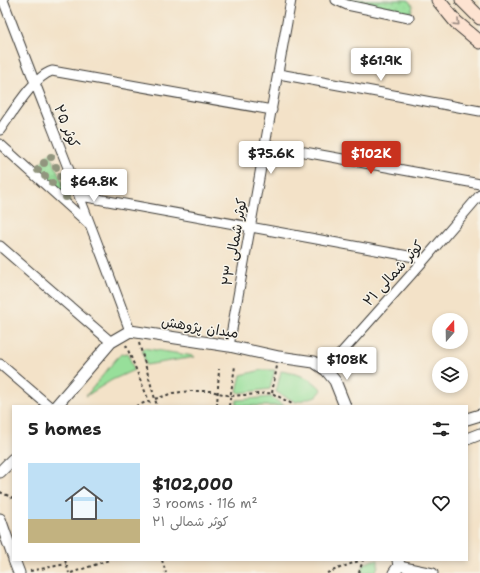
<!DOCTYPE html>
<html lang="en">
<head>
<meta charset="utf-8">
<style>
	:root { --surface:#fff; --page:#f6f6f6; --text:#222; --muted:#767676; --accent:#c8321e }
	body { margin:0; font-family:"Shantell Sans","Playpen Sans Arabic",sans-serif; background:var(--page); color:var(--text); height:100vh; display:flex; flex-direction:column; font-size:15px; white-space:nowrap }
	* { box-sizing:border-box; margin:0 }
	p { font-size:13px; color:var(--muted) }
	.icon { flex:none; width:22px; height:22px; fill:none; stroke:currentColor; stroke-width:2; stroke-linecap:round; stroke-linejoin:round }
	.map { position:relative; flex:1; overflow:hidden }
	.side { position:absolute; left:12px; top:405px; width:456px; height:156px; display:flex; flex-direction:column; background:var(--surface); border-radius:0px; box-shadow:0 2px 6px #0003 }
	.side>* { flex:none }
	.needle { width:26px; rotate:20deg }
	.tools { position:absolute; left:432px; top:313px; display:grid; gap:8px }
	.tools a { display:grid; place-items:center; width:36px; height:36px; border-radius:50%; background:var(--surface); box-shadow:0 2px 6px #0003; font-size:20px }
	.price { position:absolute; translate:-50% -34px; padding:0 9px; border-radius:4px; background:#fff; color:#222; font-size:13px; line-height:26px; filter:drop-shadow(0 1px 2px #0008) }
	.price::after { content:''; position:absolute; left:50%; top:24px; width:12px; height:9px; margin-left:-6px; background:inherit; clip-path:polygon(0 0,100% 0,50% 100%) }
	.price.active { background:var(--accent); color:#fff }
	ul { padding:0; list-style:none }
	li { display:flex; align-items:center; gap:12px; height:100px; padding:0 16px }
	li span { display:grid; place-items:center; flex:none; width:112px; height:80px; border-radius:0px; color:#555 }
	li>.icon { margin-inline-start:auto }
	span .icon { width:48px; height:48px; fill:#fffc; stroke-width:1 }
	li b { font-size:17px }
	h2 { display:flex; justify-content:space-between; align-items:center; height:48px; padding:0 16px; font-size:17px }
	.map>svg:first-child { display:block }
</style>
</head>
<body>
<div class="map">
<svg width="480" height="573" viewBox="0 0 480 573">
	<defs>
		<pattern id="park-crowns" width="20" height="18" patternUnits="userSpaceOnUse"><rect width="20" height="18" fill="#97df9a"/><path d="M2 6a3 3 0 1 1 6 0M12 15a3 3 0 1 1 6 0" fill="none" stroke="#82bf84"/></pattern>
		<pattern id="garden-dots" width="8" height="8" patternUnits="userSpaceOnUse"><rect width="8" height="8" fill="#97df9a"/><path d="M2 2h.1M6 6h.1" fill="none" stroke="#82bf84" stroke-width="1.8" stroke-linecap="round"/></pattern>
	</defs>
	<rect width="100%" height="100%" fill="#f7f3e8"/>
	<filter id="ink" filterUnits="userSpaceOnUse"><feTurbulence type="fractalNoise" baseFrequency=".025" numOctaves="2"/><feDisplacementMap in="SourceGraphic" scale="8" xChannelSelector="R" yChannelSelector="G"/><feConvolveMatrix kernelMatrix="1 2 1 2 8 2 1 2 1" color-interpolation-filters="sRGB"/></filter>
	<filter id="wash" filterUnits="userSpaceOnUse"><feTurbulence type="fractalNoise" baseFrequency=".012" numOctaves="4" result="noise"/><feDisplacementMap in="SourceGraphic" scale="16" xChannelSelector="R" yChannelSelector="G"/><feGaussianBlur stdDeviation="0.9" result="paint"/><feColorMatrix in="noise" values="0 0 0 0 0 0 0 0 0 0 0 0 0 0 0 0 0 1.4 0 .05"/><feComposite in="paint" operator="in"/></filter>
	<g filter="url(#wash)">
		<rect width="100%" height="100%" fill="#f3e2c8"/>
		<path fill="#97df9a" stroke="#5a7e5b" d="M143 348 194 356 195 357 146 365 142 349Z
			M128 353 134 370 112 380 86 396 116 359 121 354Z
			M262 370H275L270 389 240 393 237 391 241 375Z
			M281 371C297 374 310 376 322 390L317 396 296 402 276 392Z
			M271 397 285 406H236L237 400Z
			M373 560H378V566L375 573H361L364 564Z"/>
		<path fill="url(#park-crowns)" stroke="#5a7e5b" d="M50 152 71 204 35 170Z"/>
		<path fill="url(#garden-dots)" stroke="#5a7e5b" d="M342 0H408L413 6 410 15Z"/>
	</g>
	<g filter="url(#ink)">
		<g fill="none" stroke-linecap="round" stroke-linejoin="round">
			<defs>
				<path id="minor" d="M3 0C45 111 90 220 130 331
					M336 0 347 5 409 18
					M279 74 480 111
					M0 130C11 115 34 76 52 71L272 110
					M0 144 90 225
					M266 145 480 184
					M81 196 425 259
					M0 246 111 342
					M229 346 291 0
					M0 364 49 406
					M326 370 425 259 480 195
					M399 566 433 573"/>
				<path id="tertiary" d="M56 406 111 342 130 331 229 346 279 357 314 362 326 370 335 381 345 406
					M467 419 480 415
					M467 439 480 434
					M0 472 13 459
					M0 519 13 556
					M14 560 19 573
					M394 573 399 566 398 560"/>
				<path id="secondary" d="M438 0 456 22 480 42
					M462 0 480 18"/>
			</defs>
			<use href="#minor" stroke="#3c3a36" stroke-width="11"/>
			<use href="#tertiary" stroke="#3c3a36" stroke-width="13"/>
			<use href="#secondary" stroke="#3c3a36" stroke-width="15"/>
			<path stroke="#3c3a36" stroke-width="2" stroke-dasharray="3 3" stroke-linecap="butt" d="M139 343 157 406
				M126 345 151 406
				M272 393 277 366
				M155 399 173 393 191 391H211L231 396 272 393 292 404
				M136 406 149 401
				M217 406 219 369
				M229 406 235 366
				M0 492 13 498
				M65 560 69 573
				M162 560 166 573
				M30 571 66 564
				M71 573 109 560
				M327 573 361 560
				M359 573 363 560"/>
			<use href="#minor" stroke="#fff" stroke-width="9"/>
			<use href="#tertiary" stroke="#fff" stroke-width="11"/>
			<use href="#secondary" stroke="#fde3d1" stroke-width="13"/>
		</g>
		<g fill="#91957e">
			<circle cx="51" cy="157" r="4"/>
			<circle cx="44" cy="163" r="4"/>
			<circle cx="56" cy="167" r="4"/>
			<circle cx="38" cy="170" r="4"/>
			<circle cx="45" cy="176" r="4"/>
			<circle cx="60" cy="177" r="4"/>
			<circle cx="52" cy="183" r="4"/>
			<circle cx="63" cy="186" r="4"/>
			<circle cx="66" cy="197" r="4"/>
		</g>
		<defs><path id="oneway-chevron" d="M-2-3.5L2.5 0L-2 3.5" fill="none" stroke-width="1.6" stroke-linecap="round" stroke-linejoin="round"/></defs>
		<use stroke="#988980" href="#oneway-chevron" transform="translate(457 23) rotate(44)"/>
	</g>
	<g text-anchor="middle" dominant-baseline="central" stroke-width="3" stroke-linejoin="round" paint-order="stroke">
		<g font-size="14" fill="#1c1c1c" stroke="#f7f3e8">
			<text transform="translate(67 126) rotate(68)">کوثر ۲۵</text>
			<text transform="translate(234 242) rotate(-80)">کوثر شمالی ۲۳</text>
			<text transform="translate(393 273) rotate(-48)">کوثر شمالی ۲۱</text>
			<text transform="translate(200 327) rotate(9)">میدان پژوهش</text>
		</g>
	</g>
</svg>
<div class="tools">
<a><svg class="needle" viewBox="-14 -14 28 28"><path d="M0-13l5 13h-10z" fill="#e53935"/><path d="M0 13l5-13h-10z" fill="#767676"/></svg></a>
<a><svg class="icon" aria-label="layers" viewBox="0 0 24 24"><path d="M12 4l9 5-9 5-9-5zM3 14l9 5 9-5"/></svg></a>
</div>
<b class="price" style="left:381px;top:82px">$61.9K</b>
<b class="price" style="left:271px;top:175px">$75.6K</b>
<b class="price active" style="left:371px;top:175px">$102K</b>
<b class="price" style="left:94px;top:203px">$64.8K</b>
<b class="price" style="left:347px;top:381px">$108K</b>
<section class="side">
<h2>5 homes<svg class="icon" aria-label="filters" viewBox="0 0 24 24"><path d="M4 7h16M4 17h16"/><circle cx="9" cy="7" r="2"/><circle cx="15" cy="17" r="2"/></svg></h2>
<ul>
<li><span style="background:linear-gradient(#bfe0f5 70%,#c2b280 0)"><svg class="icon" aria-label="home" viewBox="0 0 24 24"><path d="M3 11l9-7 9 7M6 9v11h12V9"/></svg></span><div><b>$102,000</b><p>3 rooms · 116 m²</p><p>کوثر شمالی ۲۱</p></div><svg class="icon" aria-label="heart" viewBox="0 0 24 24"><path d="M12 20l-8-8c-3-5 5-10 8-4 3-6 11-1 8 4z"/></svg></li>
</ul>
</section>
</div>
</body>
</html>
